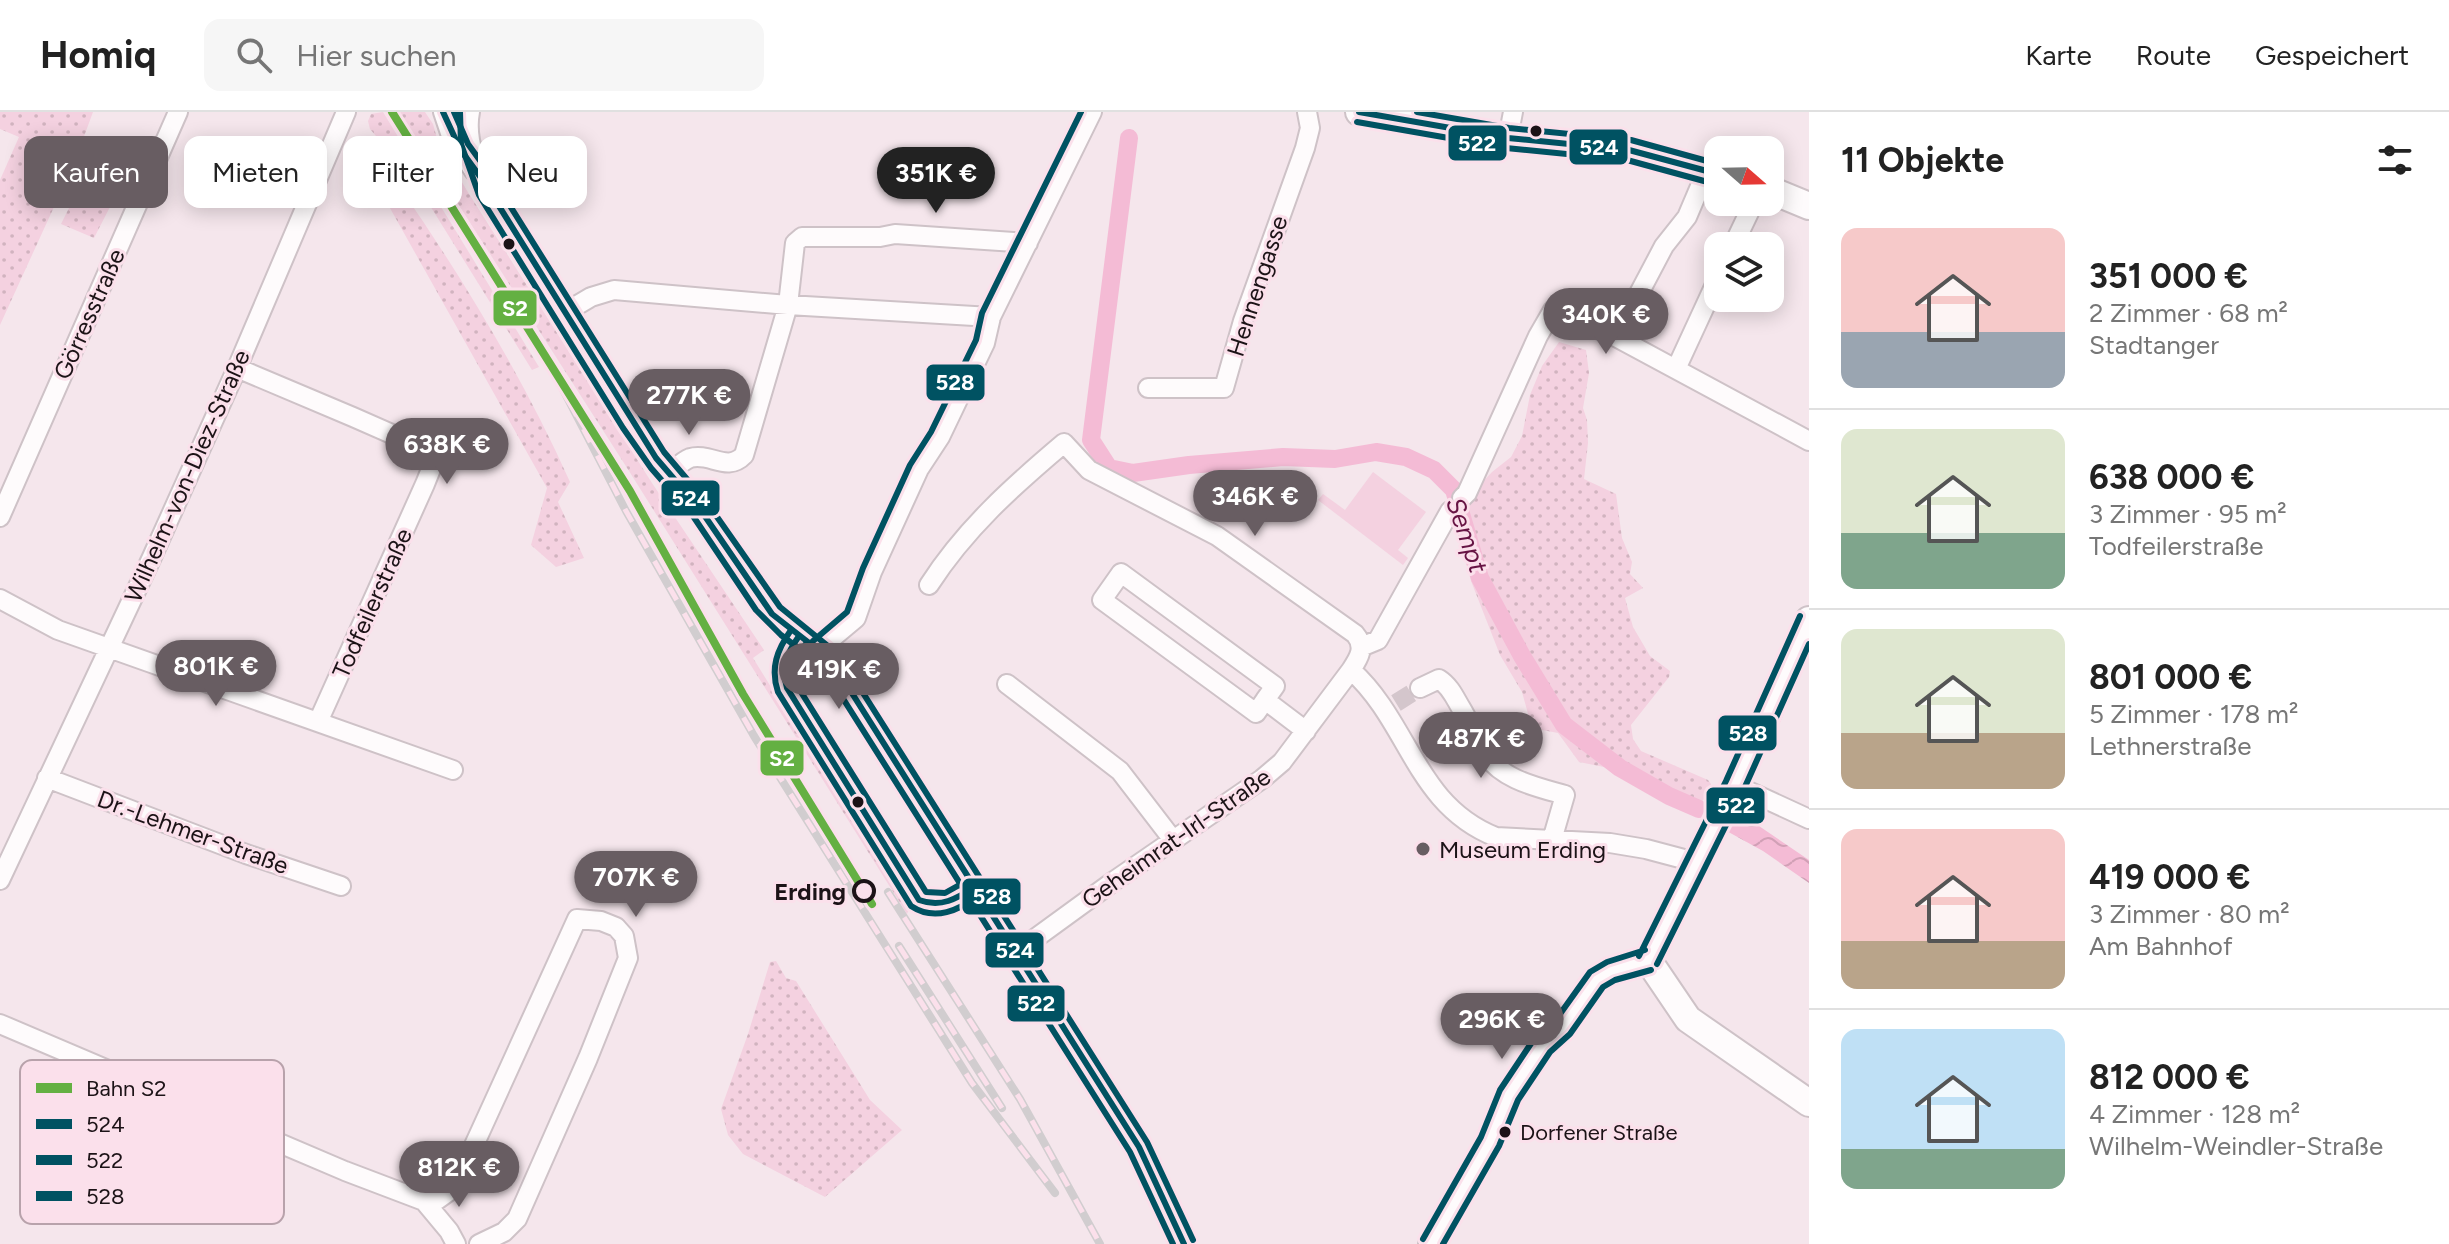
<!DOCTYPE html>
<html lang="de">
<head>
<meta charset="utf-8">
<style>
	:root { --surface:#fff; --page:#f6f6f6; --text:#222; --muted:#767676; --line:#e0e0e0; --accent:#685d62 }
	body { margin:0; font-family:Figtree,sans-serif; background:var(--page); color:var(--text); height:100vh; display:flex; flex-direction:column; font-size:30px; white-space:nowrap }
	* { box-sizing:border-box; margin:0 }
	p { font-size:26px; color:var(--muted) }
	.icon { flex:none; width:44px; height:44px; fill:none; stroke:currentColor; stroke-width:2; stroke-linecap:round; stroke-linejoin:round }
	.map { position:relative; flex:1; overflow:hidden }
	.drawer { display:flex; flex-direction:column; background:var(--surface); width:640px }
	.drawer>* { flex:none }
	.guide { position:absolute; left:24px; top:24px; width:760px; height:72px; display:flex; gap:16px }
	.needle { width:52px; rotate:110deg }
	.tools { position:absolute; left:1704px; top:24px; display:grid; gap:16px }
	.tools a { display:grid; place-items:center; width:80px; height:80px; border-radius:16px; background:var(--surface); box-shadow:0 4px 20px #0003; font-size:40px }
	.price { position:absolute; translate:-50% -68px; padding:0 18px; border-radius:28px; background:var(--accent); color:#fff; font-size:26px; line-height:52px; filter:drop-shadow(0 2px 4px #0008) }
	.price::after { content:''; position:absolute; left:50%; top:48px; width:24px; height:18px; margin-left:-12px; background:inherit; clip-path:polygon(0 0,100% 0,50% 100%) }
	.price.selected { background:#222; color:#fff }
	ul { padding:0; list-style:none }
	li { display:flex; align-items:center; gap:24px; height:200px; padding:0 32px }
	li+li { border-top:2px solid var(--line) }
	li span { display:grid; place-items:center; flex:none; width:224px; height:160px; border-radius:16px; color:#555 }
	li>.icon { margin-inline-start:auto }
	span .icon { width:96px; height:96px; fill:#fffc; stroke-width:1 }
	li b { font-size:34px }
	h2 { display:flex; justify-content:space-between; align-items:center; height:96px; padding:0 32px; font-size:34px }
	.chip { padding:0 28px; border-radius:16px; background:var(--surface); box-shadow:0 4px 20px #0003; font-size:28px; line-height:72px }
	.chip.selected { background:var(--accent); color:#fff }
	header { display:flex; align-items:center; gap:48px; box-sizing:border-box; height:112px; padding:0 40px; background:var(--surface); border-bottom:2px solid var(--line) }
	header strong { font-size:38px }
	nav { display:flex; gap:44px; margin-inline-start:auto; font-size:28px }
	.search { width:560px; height:72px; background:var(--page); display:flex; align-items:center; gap:20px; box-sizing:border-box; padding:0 28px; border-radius:16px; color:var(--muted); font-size:30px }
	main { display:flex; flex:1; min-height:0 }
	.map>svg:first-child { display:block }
</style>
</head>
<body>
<header>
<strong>Homiq</strong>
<div class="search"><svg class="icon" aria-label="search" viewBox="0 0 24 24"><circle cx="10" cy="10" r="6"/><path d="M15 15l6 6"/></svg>Hier suchen</div>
<nav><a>Karte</a><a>Route</a><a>Gespeichert</a></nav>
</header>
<main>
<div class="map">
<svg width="1809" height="1132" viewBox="0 0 1809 1132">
	<defs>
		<pattern id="green-dots" width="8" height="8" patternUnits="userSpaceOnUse" patternTransform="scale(2)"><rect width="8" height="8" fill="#f4d1e0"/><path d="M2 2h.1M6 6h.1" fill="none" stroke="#d1b3bf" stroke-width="1.8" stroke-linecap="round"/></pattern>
		<pattern id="water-waves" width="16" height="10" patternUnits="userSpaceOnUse" patternTransform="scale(2)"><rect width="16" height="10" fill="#f4bbd5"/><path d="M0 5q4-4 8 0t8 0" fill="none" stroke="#d1a0b6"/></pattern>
	</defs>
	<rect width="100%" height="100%" fill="#f5e6ec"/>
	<path fill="url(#green-dots)" d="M0 0H93L75 49 0 213V68L19 25 0 17Z
		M383 0 539 255 532 258 424 84 385 40 387 37 370 17 368 9 371 2Z
		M399 0H425L433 12 438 30 466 77 652 371 764 538 753 546 909 797 907 802 629 359Z
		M401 77C465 170 524 267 570 370L558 390 584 446 556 455 531 433 547 376 386 89Z
		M78 78 111 93 94 126 61 112Z
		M1559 230 1586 238 1589 261 1583 296 1587 308 1588 331 1584 367 1616 382 1622 426 1632 450 1630 462 1643 476 1625 486 1633 515 1650 544 1670 559 1669 565 1631 613 1633 627 1641 639 1708 668 1711 672 1708 684 1701 690 1644 663 1579 650 1558 621 1532 616 1522 580 1500 543 1471 469 1461 432 1457 403 1473 380 1492 360 1511 345 1522 324 1530 283 1542 254Z
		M776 849 786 866 796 869 870 988 902 1018 825 1085 743 1042 728 1023 721 997 748 922 770 850Z"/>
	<path fill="#f4d1e0" d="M1373 360 1426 400 1398 438 1408 446 1403 453 1318 388 1323 382 1345 398Z"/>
	<path fill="url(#water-waves)" d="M1683 686 1702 693 1714 692 1756 712 1809 748V771L1763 739 1683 695 1678 687Z"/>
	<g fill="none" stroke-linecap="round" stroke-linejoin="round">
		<path stroke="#f4bbd5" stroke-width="18" d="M1129 26 1091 328 1109 356 1133 361 1189 353 1283 345 1335 347 1376 340 1406 345 1434 358 1454 378 1480 466 1522 544 1564 613 1620 656 1669 684 1699 697"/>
		<path stroke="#d4c6cc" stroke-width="18" stroke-dasharray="18 9" stroke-linecap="butt" d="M1396 591 1420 576"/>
		<defs>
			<path id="street" d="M443 0 451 24 474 59
				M470 0C465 25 477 57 488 79 543 167 595 257 653 343 667 363 687 378 701 398 725 433 745 472 774 503 790 522 814 531 831 548L1139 1035 1184 1132
				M1508 26 1513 0
				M1733 134 1754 90
				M564 201 591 185 614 178 788 193 991 205
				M1616 225 1664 134 1687 105 1707 58
				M237 256 353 305 419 334 429 343 431 357 425 372 318 610
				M1676 257 1718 166
				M1148 276H1224L1243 209 1305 36 1310 16 1307 0
				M669 362C675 357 682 349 690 346 710 340 727 361 744 343L788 193 795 131 802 125H880L895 122 1028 131
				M1462 386 1467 381 1538 224 1553 198 1616 225 1809 329
				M0 405 178 0
				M929 473C965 417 1013 374 1064 331L1089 358 1217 424 1355 522C1366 535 1359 546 1351 558L1282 650 1262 667 1114 769 1015 841
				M0 487 58 518 453 658
				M1361 535 1378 528 1450 399
				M819 537 856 506 872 460 919 357 940 325 985 231 991 205 1092 0
				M1351 558C1410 611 1415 693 1496 725L1610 731 1646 737 1695 750
				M1007 572 1120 659 1173 728
				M1420 576 1439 567C1450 574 1455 586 1461 596 1470 611 1476 626 1484 640 1501 668 1537 675 1565 683L1552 728
				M1265 588 1256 601 1102 488 1121 461 1275 574 1265 588 1306 619
				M47 666 246 742 341 774
				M1735 673 1809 707
				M0 768 152 445 237 256 346 0
				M0 912 345 1059 424 1089 449 1119 456 1132
				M424 1089 437 1088 455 1075 577 807 601 809 616 815 624 824 628 846 588 946 517 1107 504 1120 479 1132"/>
			<path id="secondary" d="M1359 0 1508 26 1629 38 1718 62
				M1770 78 1809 94
				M1776 582 1809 508
				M1648 848 1735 673 1770 596
				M1648 848 1688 907 1809 991
				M1432 1132 1490 1029 1509 983 1542 933 1562 916 1596 868 1611 859 1648 848"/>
		</defs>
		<use href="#street" stroke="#cec2c7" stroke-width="22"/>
		<use href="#secondary" stroke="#cec2c7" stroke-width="30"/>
		<use href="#street" stroke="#fefbfc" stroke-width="18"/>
		<use href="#secondary" stroke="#fefbfc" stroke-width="26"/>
		<defs>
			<path id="rail" d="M542 237 626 399 754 624 972 971 1055 1081
				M888 780 1020 987 1100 1132
				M899 834 1002 996"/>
		</defs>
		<use href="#rail" stroke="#d1cdcf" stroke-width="8"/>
		<use href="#rail" stroke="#fbe0eb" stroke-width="5" stroke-dasharray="15" stroke-linecap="butt"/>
		<defs>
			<path id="bus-1" d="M443 0 460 37 484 70 656 346 700 397 772 502 831 548 1139 1035 1184 1132
				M1359 0 1508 26 1629 38 1718 62
				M799 524C787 541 781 555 787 576L919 788C941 796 956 787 975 775"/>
			<path id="bus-2" d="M460 0 461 32 479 83 623 316 651 356 693 404 756 498 781 523 823 555 1130 1040 1173 1132
				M1357 10 1506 36 1627 48 1715 72
				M791 518C777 538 770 556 778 580L911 794C935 810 959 798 980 783
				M1657 852 1744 677 1809 532
				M1443 1132 1499 1034 1518 988 1550 940 1570 922 1603 875 1615 868 1651 858"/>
			<path id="bus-3" d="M454 0 468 32 492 65 664 340 708 392 780 495 839 543 1147 1030 1193 1128
				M1417 0 1509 16 1631 28 1718 52
				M813 529 847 500 863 456 910 353 931 320 976 228 982 201 1081 0
				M807 530 795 551 796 572 926 780 945 781 970 767
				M1639 844 1726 669 1800 504
				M1423 1127 1481 1025 1500 978 1534 927 1555 909 1590 860 1607 850 1645 838"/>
		</defs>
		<use href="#bus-1" stroke="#fbe0eb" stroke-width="12"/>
		<use href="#bus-2" stroke="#fbe0eb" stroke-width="12"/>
		<use href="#bus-3" stroke="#fbe0eb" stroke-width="12"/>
		<use href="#bus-1" stroke="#005262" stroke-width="6"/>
		<use href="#bus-2" stroke="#005262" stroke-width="6"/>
		<use href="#bus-3" stroke="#005262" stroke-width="6"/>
		<defs>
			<path id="rail-1" d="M392 0 630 379 743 582 872 792"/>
		</defs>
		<use href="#rail-1" stroke="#fbe0eb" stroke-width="14"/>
		<use href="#rail-1" stroke="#64b042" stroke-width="8"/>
	</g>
	<g fill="#1c1317" stroke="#fbe0eb" stroke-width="3">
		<circle cx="1536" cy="19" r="7"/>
		<circle cx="509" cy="132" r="7"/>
		<circle cx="858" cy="690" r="7"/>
		<circle cx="1505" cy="1020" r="7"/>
	</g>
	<circle fill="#685d62" stroke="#fbe0eb" stroke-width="3" cx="1423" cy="737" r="8"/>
	<circle fill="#fbe0eb" stroke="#1c1317" stroke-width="4" cx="864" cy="779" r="10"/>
	<g text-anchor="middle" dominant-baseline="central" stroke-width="6" stroke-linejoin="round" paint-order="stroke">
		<g font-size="22" fill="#1c1317" stroke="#fbe0eb" text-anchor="start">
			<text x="1520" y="1020">Dorfener Straße</text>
		</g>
		<g font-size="24" fill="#1c1317" stroke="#fbe0eb">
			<text transform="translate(1257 174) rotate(-72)">Hennengasse</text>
			<text transform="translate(89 202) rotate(-66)">Görresstraße</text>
			<text transform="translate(187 364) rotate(-66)">Wilhelm-von-Diez-Straße</text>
			<text transform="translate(372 491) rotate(-66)">Todfeilerstraße</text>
			<text transform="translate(193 720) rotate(20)">Dr.-Lehmer-Straße</text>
			<text transform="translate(1176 726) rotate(-35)">Geheimrat-Irl-Straße</text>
		</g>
		<g font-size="24" fill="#1c1317" stroke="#fbe0eb" text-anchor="start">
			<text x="1439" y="737">Museum Erding</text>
		</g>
		<g font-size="24" font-weight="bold" fill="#1c1317" stroke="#fbe0eb" text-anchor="end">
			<text x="846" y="779">Erding</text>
		</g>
		<g font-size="26" font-style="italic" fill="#671444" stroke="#fbe0eb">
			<text transform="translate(1467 423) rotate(71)">Sempt</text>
		</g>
	</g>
	<rect x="20" y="948" width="264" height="164" rx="12" fill="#fbe0eb" stroke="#b8a2ab" stroke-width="2"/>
	<rect x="36" y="971" width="36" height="10" fill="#64b042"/>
	<rect x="36" y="1007" width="36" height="10" fill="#005262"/>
	<rect x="36" y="1043" width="36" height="10" fill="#005262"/>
	<rect x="36" y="1079" width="36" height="10" fill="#005262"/>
	<g font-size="22" fill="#1c1317">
		<text x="86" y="984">Bahn S2</text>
		<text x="86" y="1020">524</text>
		<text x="86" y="1056">522</text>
		<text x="86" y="1092">528</text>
	</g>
	<g stroke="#fbe0eb" stroke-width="3">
		<rect x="1447" y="12" width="61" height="38" rx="8" fill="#005262"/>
		<rect x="1568" y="16" width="61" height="38" rx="8" fill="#005262"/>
		<rect x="492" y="177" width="46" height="38" rx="8" fill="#64b042"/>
		<rect x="925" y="251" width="61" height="39" rx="8" fill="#005262"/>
		<rect x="660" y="367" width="61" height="38" rx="8" fill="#005262"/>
		<rect x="1717" y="602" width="61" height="38" rx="8" fill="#005262"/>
		<rect x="759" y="627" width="46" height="38" rx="8" fill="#64b042"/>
		<rect x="1705" y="674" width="61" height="39" rx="8" fill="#005262"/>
		<rect x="961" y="765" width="61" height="39" rx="8" fill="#005262"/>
		<rect x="984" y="819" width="61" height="38" rx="8" fill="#005262"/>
		<rect x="1006" y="872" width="60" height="39" rx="8" fill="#005262"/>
	</g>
	<g font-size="22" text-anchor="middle" font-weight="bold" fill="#fff">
		<text x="1477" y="39">522</text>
		<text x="1599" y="43">524</text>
		<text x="515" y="204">S2</text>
		<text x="955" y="278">528</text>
		<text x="691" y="394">524</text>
		<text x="1748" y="629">528</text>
		<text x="782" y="654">S2</text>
		<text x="1736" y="701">522</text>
		<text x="992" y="792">528</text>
		<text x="1015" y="846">524</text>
		<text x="1036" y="899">522</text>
	</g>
</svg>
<div class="tools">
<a><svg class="needle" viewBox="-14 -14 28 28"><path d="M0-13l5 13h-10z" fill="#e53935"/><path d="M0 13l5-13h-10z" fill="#767676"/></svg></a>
<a><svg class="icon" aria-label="layers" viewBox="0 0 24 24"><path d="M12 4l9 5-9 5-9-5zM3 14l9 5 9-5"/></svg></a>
</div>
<b class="price selected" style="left:936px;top:103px">351K €</b>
<b class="price" style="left:1606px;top:244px">340K €</b>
<b class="price" style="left:689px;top:325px">277K €</b>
<b class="price" style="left:447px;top:374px">638K €</b>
<b class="price" style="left:1255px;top:426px">346K €</b>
<b class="price" style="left:216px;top:596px">801K €</b>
<b class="price" style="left:839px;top:599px">419K €</b>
<b class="price" style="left:1481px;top:668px">487K €</b>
<b class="price" style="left:636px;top:807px">707K €</b>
<b class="price" style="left:1502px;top:949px">296K €</b>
<b class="price" style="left:459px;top:1097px">812K €</b>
<div class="guide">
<a class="chip selected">Kaufen</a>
<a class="chip">Mieten</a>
<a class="chip">Filter</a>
<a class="chip">Neu</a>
</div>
</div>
<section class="drawer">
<h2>11 Objekte<svg class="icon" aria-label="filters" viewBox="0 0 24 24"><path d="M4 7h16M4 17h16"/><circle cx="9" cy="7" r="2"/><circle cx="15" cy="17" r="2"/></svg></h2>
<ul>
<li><span style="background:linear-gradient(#f6c9c9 65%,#9aa5b1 0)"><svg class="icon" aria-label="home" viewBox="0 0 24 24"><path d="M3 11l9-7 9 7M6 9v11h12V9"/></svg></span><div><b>351 000 €</b><p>2 Zimmer · 68 m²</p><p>Stadtanger</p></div></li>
<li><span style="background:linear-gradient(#dfe7d0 65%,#7fa58c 0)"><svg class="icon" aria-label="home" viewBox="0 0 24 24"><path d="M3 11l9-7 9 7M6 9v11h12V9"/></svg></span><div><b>638 000 €</b><p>3 Zimmer · 95 m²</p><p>Todfeilerstraße</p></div></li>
<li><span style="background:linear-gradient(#dfe7d0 65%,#b9a48a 0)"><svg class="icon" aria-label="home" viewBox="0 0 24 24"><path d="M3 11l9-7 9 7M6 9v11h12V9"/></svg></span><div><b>801 000 €</b><p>5 Zimmer · 178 m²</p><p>Lethnerstraße</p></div></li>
<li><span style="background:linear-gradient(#f6c9c9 70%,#b9a48a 0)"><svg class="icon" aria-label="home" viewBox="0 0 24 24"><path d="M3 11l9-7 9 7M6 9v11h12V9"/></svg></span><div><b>419 000 €</b><p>3 Zimmer · 80 m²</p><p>Am Bahnhof</p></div></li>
<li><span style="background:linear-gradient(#bfe0f5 75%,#7fa58c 0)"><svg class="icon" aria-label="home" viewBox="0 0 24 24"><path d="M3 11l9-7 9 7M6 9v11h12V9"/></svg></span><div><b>812 000 €</b><p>4 Zimmer · 128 m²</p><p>Wilhelm-Weindler-Straße</p></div></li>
</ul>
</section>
</main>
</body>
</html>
